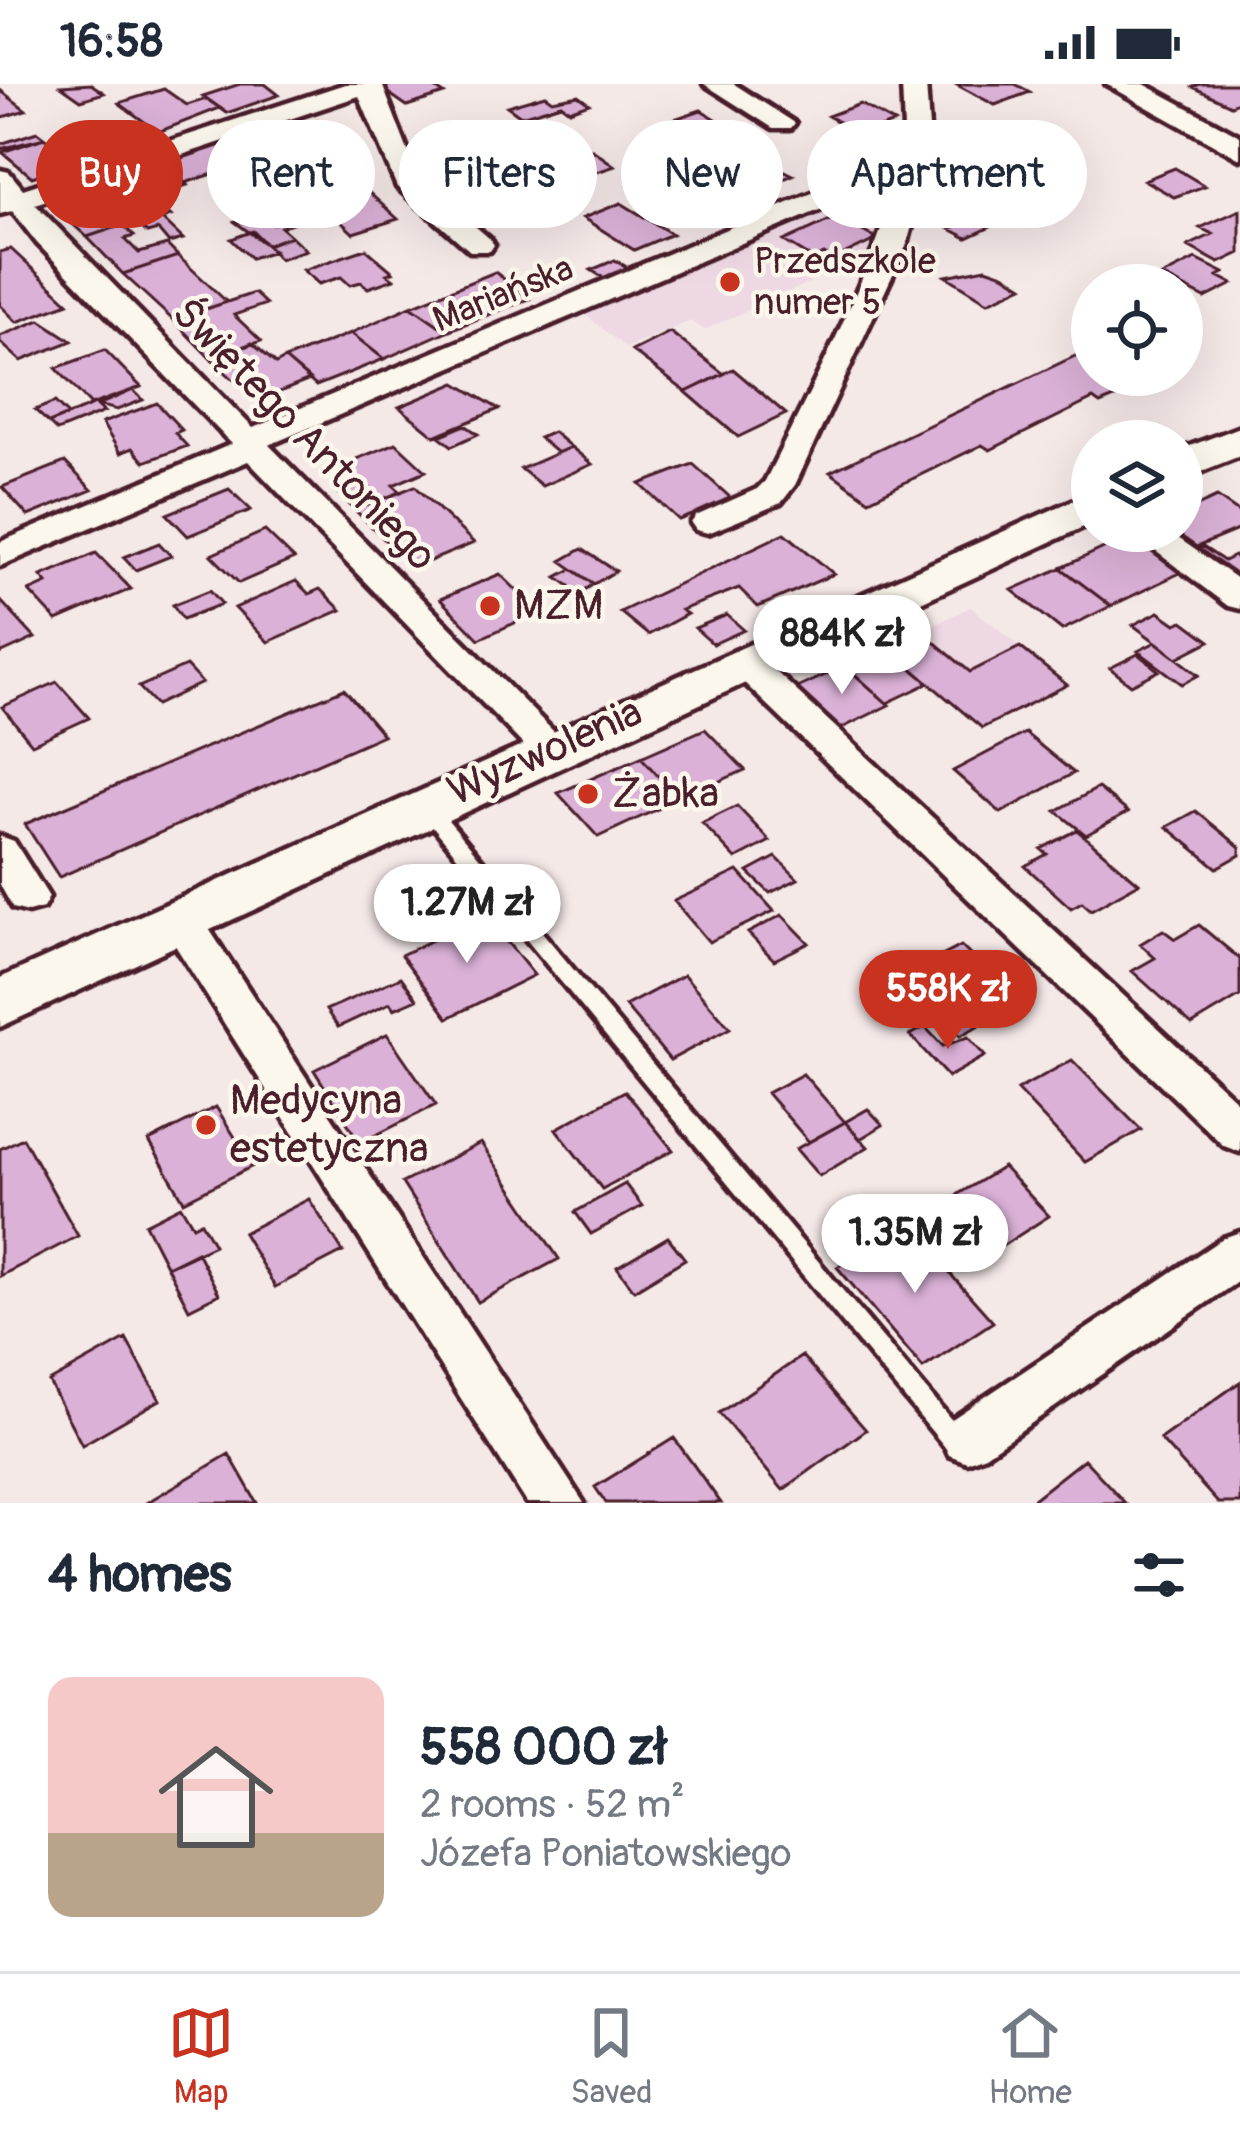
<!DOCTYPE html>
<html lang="en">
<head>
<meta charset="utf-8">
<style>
	:root { --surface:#fff; --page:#f2f2f3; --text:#1f2937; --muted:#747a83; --line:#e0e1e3; --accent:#c8321e }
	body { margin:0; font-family:Pangolin,sans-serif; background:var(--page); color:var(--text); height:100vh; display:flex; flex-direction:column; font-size:45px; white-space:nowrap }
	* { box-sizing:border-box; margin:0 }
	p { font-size:39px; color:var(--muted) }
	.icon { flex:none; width:66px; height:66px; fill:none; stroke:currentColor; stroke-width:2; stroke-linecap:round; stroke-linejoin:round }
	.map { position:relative; height:1419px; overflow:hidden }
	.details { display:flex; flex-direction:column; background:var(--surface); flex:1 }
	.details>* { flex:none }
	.hud { position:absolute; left:36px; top:36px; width:1170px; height:108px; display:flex; gap:24px }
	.buttons { position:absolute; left:1071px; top:180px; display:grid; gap:24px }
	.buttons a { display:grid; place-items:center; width:132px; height:132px; border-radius:50%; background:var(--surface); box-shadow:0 12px 48px #0002; font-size:60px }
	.price { position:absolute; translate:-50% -102px; padding:0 27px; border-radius:42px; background:#fff; color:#222; font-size:39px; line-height:78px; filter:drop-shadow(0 3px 6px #0008) }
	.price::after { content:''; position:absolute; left:50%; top:72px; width:36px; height:27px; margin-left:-18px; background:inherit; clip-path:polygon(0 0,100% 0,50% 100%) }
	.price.on { background:var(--accent); color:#fff }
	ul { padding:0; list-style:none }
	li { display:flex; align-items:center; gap:36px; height:300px; padding:0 48px }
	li+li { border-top:3px solid var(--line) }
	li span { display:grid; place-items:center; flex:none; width:336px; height:240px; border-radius:24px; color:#555 }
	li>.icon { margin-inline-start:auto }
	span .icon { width:144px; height:144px; fill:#fffc; stroke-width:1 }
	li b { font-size:51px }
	h2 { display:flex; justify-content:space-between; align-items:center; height:144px; padding:0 48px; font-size:51px }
	.chip { padding:0 42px; border-radius:54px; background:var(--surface); box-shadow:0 12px 48px #0002; font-size:42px; line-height:108px }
	.chip.on { background:var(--accent); color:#fff }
	.status { display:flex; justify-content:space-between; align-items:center; height:84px; padding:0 60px; background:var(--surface); direction:ltr }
	.status svg { height:33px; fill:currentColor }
	.dock { display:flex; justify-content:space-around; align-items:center; height:168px; border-top:3px solid var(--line); background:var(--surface); font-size:33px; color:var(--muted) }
	.dock a { display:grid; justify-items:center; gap:6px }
	.dock .on { color:var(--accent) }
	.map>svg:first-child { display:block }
</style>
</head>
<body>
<div class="status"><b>16:58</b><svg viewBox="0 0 49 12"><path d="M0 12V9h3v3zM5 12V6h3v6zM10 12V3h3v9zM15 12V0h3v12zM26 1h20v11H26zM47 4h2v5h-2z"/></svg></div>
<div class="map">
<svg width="1240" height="1419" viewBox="0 0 1240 1419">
	<rect width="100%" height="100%" fill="#f5e9e8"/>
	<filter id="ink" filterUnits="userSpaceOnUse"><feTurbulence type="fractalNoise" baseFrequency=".00833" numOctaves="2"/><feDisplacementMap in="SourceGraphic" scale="24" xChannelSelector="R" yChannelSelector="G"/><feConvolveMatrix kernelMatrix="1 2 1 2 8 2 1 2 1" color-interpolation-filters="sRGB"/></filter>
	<g filter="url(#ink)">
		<path fill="#edd8e3" d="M871 100 892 110 877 168 704 246 690 237 626 264 582 228Z
			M971 523 1067 601 982 644 929 600 887 619 845 582Z"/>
		<path fill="#dbb1d7" stroke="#4a1f2b" stroke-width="3" d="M91 0 104 9 81 16 61 2Z
			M240 0H265L279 11 227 29 203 12Z
			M393 0H429L444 10 407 22 381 4Z
			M955 0H1015L1030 8 995 21Z
			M1200 0H1240V17L1231 21 1193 3Z
			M164 5 187 21 206 15 220 24 158 48 119 19Z
			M0 6 26 26 0 34Z
			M545 11 552 16 578 11 589 19 569 26 561 20 521 32 507 22Z
			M860 20 894 39 880 44 888 48 869 55 828 32Z
			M701 26 736 47 689 64 654 42Z
			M318 37 360 67 295 89 271 71 250 78 237 67Z
			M498 45 510 53 477 64 467 57Z
			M37 48 45 54 0 65V60Z
			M550 48 577 68 542 79 515 59Z
			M75 53 98 71 32 93 2 68 44 54 54 62Z
			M226 58 250 78 185 99 162 79Z
			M742 59 781 79 775 82 793 91 754 108 698 78Z
			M1019 59 1072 87 1025 106 993 88 999 86 990 81 1010 73 998 67Z
			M591 65 615 82 597 88 588 81 569 87 554 76Z
			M162 79 187 101 127 120 102 98Z
			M1175 84 1205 102 1174 113 1144 96Z
			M513 89 546 108 537 111 546 118 532 122 539 128 521 134 513 128 499 133 463 104Z
			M102 98 120 114 96 122 117 143 87 153 46 116Z
			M365 105 398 135 353 149 323 121Z
			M1008 118 1025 127 967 154 950 145Z
			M621 119 672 150 634 166 583 134Z
			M158 120 171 132 162 135 183 155 169 159 158 146 147 149 139 141 150 138 129 129Z
			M315 125 319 129 281 143 291 152 267 161 235 138 262 130 273 140Z
			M1240 126V169L1219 179 1188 162 1213 150 1200 144Z
			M837 133 877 155 833 176 824 170 814 175 784 157Z
			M123 141 134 152 125 155 139 169 167 161 178 172 123 190 87 153Z
			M253 147 267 161 274 167 251 174 231 155Z
			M291 152 306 166 279 175 267 161Z
			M11 165 69 219 17 238 0 221V168Z
			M366 165 393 188 387 190 394 195 368 204 361 198 350 201 341 193 319 200 303 186Z
			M178 172 227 218 173 236 123 190Z
			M1196 175 1224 189 1218 192 1233 200 1205 214 1162 192Z
			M615 176 635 188 610 198 591 186Z
			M986 184 1004 190 1023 202 988 218 946 192Z
			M495 188 529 215 447 247 411 222Z
			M254 209 266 220 234 231 261 257 211 275 173 236Z
			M411 222 447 247 384 275 351 249Z
			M40 236 72 257 21 277 0 258V252Z
			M670 248 724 290 686 308 632 267Z
			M351 249 384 275 316 302 285 275Z
			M252 259 276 280 285 275 310 296 257 317 211 275Z
			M1092 264V291H1170L1100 320 1093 315 990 366 982 361 869 416 830 388Z
			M105 266 141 303 91 321 56 284Z
			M733 285 786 330 738 353 686 308Z
			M456 299 499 325 435 352 399 323Z
			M133 306 143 316 117 326 98 321Z
			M55 318 68 331 49 339 35 326Z
			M157 319 182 346 175 349 187 362 144 378 132 364 120 369 102 339Z
			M95 320 104 328 57 347 49 339Z
			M465 341 478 350 452 362 439 352Z
			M553 348 571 363 557 369 539 354Z
			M396 359 426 387 393 401 401 408 355 426 339 410 350 406 329 386Z
			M571 363 592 380 542 402 521 385Z
			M65 378 92 406 28 432 2 403Z
			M693 380 733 416 679 436 640 400Z
			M415 402 474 459 413 484 355 426Z
			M229 405 251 426 188 452 167 430Z
			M1217 413 1240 429V445L1187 467 1159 447H1182V429Z
			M265 447 294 475 239 499 211 471Z
			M785 449 834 490 758 523 739 504 681 526 687 530 648 551 620 528Z
			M1136 449 1186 486 1111 522 1061 484Z
			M159 459 171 472 136 486 124 473Z
			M1203 463 1224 477 1234 472 1240 477V493L1232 497 1190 469Z
			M582 465 616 487 594 500 561 477Z
			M96 469 131 505 57 537 29 507 47 499 41 492Z
			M1061 484 1111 522 1062 546 1012 506Z
			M572 485 594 500 580 509 557 493Z
			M500 490 539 528 479 555 440 515Z
			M296 497 309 510 320 505 341 526 268 558 235 524Z
			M210 506 222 520 183 535 173 521Z
			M0 516 35 554 0 570Z
			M1159 528 1176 540 1183 537 1210 557 1177 574 1133 541Z
			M727 531 744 546 713 560 695 544Z
			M921 547 970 588 1020 563 1067 601 982 644 886 563Z
			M1156 558 1177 574 1199 591 1182 600 1138 567Z
			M889 565 929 599 887 619 848 584Z
			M1138 570 1159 587 1131 601 1110 584Z
			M186 582 202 599 156 621 139 603Z
			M845 582 889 621 840 645 795 605Z
			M57 598 89 634 32 660 2 623Z
			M344 605 383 651 59 793 25 740Z
			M705 645 745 686 679 715 641 673Z
			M1025 649 1074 689 1001 729 953 687Z
			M641 673 679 715 598 753 558 709Z
			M1098 704 1128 728 1086 751 1056 727Z
			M737 722 770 757 736 775 702 739Z
			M1196 727 1240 763V771L1217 784 1167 743Z
			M1077 746 1139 799 1091 826 1082 818 1071 824 1025 782 1047 770 1041 765Z
			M776 773 798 795 770 809 748 788Z
			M738 787 774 827 709 858 674 817Z
			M485 831 534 891 448 934 401 871Z
			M782 831 809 859 774 876 748 849Z
			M1199 841 1240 875V912L1192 941 1132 887 1155 874 1140 860 1163 846 1175 855Z
			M961 862 990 891 981 895 1010 924 960 952 902 893Z
			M684 891 730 944 670 976 625 922Z
			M401 893 417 915 394 925 390 919 338 943 326 926Z
			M925 943 943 962 968 953 985 972 948 993 910 951Z
			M387 950 436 1021 360 1059 314 986Z
			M1072 976 1141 1046 1085 1078 1017 1006Z
			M803 990 845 1038 809 1058 767 1009Z
			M625 1007 673 1066 602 1105 556 1045Z
			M216 1023 253 1082 184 1117 149 1057Z
			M868 1025 883 1041 860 1055 845 1038Z
			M845 1038 868 1063 819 1092 796 1065Z
			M23 1054 78 1152 0 1192V1065Z
			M481 1059 559 1175 478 1218 402 1099Z
			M1003 1083 1049 1132 996 1166 950 1115Z
			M625 1100 642 1122 591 1150 575 1128Z
			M309 1115 343 1168 275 1203 243 1149Z
			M181 1122 193 1142 201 1138 214 1161 167 1183 145 1140Z
			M906 1140 993 1238 923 1284 837 1183Z
			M668 1153 685 1175 634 1206 617 1183Z
			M197 1168 219 1210 189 1225 167 1183Z
			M126 1255 160 1316 82 1361 49 1298Z
			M802 1272 866 1346 783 1406 719 1329Z
			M1240 1298V1419H1218L1160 1355Z
			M674 1354 721 1419H606L595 1403Z
			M229 1370 257 1419H146Z
			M1084 1375 1125 1419H1028Z"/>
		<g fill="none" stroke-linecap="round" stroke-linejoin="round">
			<defs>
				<path id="service" d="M427 717 433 718 965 1352 969 1360 965 1368 957 1371 949 1368 421 728 418 723Z"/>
				<path id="minor" d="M345 0H382L418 93 490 155 494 161 490 167H470L397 103 359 12 35 120 253 344 905 70 902 0H926L931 74 907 160 795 401 781 419 708 449 696 446 691 439 696 432 757 405 765 397C815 297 867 200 899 92L269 361 563 657 569 666 563 675 550 679 537 675 248 377 0 482V458L232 360 37 159 12 127 0 130V86L9 88 23 105Z
					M704 0H734L795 39 791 44H773Z
					M1129 447H1168L1240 497V525L1228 522Z
					M745 567 758 571 1240 1020V1068L1224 1062 732 587 727 579 732 571Z
					M0 752 14 757 49 813 43 824 28 828 13 824 0 801Z
					M181 820 196 825 584 1419H527L166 847 160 836 166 825Z
					M1240 1148V1196L985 1371 967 1378 949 1371 941 1354 949 1337 1223 1154Z"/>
				<path id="tertiary" d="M1106 0H1144L1240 52V75Z"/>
				<path id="secondary" d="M1240 343V372L1182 395V365Z
					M1092 408V439L0 943V894Z"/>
			</defs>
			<use href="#service" stroke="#4a1f2b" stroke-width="9"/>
			<use href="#minor" stroke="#4a1f2b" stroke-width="9"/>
			<use href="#tertiary" stroke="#4a1f2b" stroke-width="9"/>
			<use href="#secondary" stroke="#4a1f2b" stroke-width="9"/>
			<use href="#service" fill="#fbf7ec" fill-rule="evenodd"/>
			<use href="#minor" fill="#fbf7ec" fill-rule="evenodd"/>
			<use href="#tertiary" fill="#fbf7ec" fill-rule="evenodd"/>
			<use href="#secondary" fill="#fbf7ec" fill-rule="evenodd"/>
		</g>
	</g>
	<g fill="#c8321e" stroke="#fbf7ec" stroke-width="4.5">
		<circle cx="730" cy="198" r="12"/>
		<circle cx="490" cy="522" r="12"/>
		<circle cx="588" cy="710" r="12"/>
		<circle cx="206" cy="1041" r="12"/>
	</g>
	<g text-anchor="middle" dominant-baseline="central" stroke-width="9" stroke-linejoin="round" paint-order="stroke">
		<g font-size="36" fill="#4a1f2b" stroke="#fbf7ec" text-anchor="start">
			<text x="754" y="177">Przedszkole<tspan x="754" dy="41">numer 5</tspan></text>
		</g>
		<g font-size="36" fill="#4a1f2b" stroke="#fbf7ec">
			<text transform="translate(503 210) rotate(-22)">Mariańska</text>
		</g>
		<g font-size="42" fill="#4a1f2b" stroke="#fbf7ec">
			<text transform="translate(304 351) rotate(46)">Świętego Antoniego</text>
			<text transform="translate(545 668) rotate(-24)">Wyzwolenia</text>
		</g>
		<g font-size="42" fill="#4a1f2b" stroke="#fbf7ec" text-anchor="start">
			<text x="514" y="522">MZM</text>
			<text x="612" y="710">Żabka</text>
			<text x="230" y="1017">Medycyna<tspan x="230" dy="48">estetyczna</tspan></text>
		</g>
	</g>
</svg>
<div class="buttons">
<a><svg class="icon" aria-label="locate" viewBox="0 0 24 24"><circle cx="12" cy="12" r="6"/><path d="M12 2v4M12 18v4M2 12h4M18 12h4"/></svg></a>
<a><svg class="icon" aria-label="layers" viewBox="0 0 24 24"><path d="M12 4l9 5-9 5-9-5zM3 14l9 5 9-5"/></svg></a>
</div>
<b class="price" style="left:842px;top:613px">884K zł</b>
<b class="price" style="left:467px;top:882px">1.27M zł</b>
<b class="price on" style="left:948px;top:968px">558K zł</b>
<b class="price" style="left:915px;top:1212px">1.35M zł</b>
<div class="hud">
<a class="chip on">Buy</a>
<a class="chip">Rent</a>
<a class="chip">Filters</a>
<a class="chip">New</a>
<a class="chip">Apartment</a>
</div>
</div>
<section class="details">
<h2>4 homes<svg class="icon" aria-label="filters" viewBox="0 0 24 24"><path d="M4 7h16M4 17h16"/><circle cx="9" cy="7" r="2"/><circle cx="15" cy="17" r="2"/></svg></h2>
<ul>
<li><span style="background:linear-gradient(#f6c9c9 65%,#b9a48a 0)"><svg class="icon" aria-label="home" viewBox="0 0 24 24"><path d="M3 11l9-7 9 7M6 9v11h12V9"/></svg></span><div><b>558 000 zł</b><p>2 rooms · 52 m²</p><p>Józefa Poniatowskiego</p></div></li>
</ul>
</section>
<nav class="dock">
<a class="on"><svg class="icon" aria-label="map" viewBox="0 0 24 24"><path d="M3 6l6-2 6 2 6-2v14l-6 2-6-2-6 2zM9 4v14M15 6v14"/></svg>Map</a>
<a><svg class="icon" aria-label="saved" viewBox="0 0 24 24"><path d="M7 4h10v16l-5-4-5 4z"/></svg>Saved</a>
<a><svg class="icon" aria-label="home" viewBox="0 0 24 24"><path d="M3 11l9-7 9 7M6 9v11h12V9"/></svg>Home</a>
</nav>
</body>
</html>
